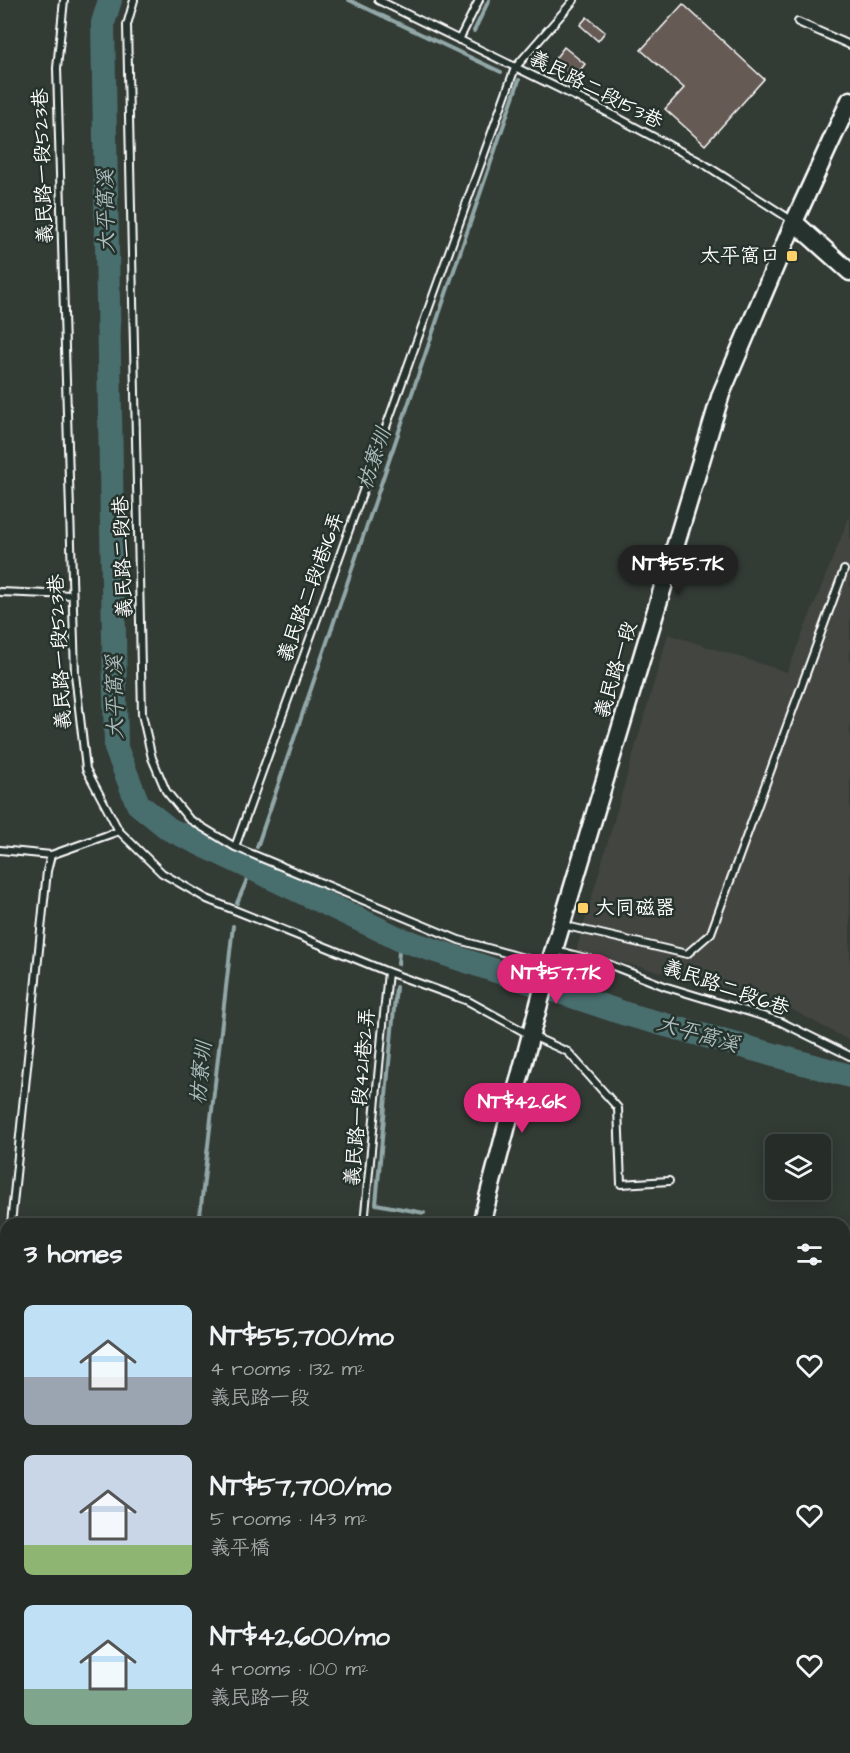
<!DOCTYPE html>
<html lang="en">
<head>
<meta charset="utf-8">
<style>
	:root { --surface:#262c28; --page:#2e3430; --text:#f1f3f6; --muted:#a4a7a8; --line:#424845; --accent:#db2777 }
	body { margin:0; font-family:"Architects Daughter","LXGW WenKai TC",sans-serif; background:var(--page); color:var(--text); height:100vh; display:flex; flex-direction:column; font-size:22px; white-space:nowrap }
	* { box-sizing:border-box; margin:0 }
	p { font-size:20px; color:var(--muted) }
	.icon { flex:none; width:33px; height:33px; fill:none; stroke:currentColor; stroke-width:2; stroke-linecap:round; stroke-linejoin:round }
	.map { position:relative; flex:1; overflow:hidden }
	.panel { position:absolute; left:0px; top:1218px; width:850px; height:536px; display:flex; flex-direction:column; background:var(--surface); border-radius:18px 18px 0 0; box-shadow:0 3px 15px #0003,0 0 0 2px var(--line) }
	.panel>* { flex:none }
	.controls { position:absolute; left:765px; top:1134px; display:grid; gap:12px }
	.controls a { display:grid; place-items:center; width:66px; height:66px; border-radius:9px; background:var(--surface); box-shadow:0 3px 15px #0003,0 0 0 2px var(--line); font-size:30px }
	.price { position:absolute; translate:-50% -51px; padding:0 14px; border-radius:21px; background:var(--accent); color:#fff; font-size:20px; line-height:39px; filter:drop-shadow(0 2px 3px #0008) }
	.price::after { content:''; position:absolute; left:50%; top:36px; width:18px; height:14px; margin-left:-9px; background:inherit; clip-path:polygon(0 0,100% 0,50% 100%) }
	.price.active { background:#222; color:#fff }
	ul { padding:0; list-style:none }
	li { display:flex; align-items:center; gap:18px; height:150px; padding:0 24px }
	li span { display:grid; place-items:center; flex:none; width:168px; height:120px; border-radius:9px; color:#555 }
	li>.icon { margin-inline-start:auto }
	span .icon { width:72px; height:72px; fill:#fffc; stroke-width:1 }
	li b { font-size:26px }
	h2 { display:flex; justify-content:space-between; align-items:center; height:72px; padding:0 24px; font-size:26px }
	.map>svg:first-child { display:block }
</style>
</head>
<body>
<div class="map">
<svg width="850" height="1753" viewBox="0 0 850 1753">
	<rect width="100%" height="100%" fill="#333b35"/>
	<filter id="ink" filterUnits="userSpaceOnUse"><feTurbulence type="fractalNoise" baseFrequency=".0167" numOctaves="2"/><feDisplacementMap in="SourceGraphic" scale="12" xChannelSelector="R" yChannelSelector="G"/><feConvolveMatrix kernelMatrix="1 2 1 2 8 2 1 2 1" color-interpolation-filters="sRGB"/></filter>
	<g filter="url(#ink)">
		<path fill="#42443f" d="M850 515V1041L776 1001 576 951 668 634 787 672Z"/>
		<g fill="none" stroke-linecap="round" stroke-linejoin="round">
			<path stroke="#92a8a8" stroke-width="4" d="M349 0 501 72
				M474 31 489 0
				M257 847 519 80
				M237 903 252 868
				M398 964 400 939
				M396 987 376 1204 424 1213
				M199 1224 233 926
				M136 1753 137 1748"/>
			<path stroke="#4a6e6e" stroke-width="24" d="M110 0 103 23 116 748 138 804 169 829 400 939 626 1014 850 1076"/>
		</g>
		<path fill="#665a55" stroke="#fff" stroke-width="1.5" d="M683 4 764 79 705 145 665 109 684 88 641 50Z
			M587 17 605 32 598 41 580 25Z
			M564 47 585 64 572 81 550 65Z"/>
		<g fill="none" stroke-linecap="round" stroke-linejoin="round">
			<defs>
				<path id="lane" d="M64 0 57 68 65 348 75 674 86 769 119 831 162 873 207 899 388 972 468 1001 530 1035 568 1052 618 1108 621 1184 669 1181
					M134 0 127 25 142 714 152 758 166 791 189 819 235 847 459 940 549 965
					M378 0 603 110 704 164 793 221
					M798 22 850 45
					M459 40 479 0
					M0 592 72 595
					M235 847 515 68 574 0
					M0 850 51 855 119 831
					M562 925 687 954 711 933 844 570
					M555 950 608 964 667 987 779 1021 850 1056
					M11 1224 47 871 51 855
					M364 1224 388 972
					M0 1339 6 1278
					M0 1488 6 1489
					M844 1560 850 1564
					M157 1753 158 1748"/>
				<path id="secondary" d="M794 222 850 272
					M481 1224 549 966 721 394 794 222 850 100
					M339 1748V1753"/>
			</defs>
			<use href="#lane" stroke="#fff" stroke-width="10"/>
			<use href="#secondary" stroke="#fff" stroke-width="21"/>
			<use href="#lane" stroke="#26332d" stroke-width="6"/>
			<use href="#secondary" stroke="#26332d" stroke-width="16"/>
		</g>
	</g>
	<g fill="#ffd166" stroke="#26332d" stroke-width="2">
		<rect x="786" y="250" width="12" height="12" rx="3"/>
		<rect x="577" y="902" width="12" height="12" rx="3"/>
	</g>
	<g text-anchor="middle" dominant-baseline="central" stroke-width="5" stroke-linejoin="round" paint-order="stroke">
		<g font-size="20" fill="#fff" stroke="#26332d">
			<text transform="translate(596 90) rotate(27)">義民路二段153巷</text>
			<text transform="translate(43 166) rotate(-92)">義民路一段523巷</text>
			<text transform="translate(123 557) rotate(-92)">義民路二段1巷</text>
			<text transform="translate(311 587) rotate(-70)">義民路二段1巷16弄</text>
			<text transform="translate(60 652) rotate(-93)">義民路一段523巷</text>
			<text transform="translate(616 670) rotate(-73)">義民路一段</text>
			<text transform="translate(726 988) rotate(19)">義民路二段6巷</text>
			<text transform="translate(360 1097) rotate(-85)">義民路一段421巷2弄</text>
		</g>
		<g font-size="20" fill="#fff" stroke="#26332d" text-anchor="end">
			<text x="780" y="256">太平窩口</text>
			<text x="595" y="908" text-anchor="start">大同磁器</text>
		</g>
		<g font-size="21" font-style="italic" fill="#aebebe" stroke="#26332d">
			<text transform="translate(106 211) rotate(-91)">大平窩溪</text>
			<text transform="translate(374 459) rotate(-71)">枋寮圳</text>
			<text transform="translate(115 697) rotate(-91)">大平窩溪</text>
			<text transform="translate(698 1034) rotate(16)">大平窩溪</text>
			<text transform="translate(201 1073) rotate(-84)">枋寮圳</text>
		</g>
	</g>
</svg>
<div class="controls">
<a><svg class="icon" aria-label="layers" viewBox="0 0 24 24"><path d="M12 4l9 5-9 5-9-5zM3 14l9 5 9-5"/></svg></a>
</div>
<b class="price active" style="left:678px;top:596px">NT$55.7K</b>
<b class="price" style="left:556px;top:1005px">NT$57.7K</b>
<b class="price" style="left:522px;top:1134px">NT$42.6K</b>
<section class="panel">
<h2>3 homes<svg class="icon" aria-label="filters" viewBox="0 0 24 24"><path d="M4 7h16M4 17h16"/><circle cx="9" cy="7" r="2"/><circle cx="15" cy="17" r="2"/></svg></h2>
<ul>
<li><span style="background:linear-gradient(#bfe0f5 60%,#9aa5b1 0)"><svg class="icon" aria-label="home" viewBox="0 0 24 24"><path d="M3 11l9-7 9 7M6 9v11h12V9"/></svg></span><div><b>NT$55,700/mo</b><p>4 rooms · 132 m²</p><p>義民路一段</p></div><svg class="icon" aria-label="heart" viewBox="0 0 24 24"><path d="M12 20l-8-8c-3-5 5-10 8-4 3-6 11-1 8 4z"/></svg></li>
<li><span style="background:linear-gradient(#c9d6e8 75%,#8fb573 0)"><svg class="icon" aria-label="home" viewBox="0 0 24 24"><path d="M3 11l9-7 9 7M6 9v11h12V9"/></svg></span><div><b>NT$57,700/mo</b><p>5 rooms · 143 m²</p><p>義平橋</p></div><svg class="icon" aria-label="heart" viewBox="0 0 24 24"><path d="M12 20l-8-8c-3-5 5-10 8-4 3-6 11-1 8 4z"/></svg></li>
<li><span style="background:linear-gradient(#bfe0f5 70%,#7fa58c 0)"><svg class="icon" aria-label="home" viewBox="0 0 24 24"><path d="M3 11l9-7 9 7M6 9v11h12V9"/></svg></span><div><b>NT$42,600/mo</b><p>4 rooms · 100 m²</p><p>義民路一段</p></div><svg class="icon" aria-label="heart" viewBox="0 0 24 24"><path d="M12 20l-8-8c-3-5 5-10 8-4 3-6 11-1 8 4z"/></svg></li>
</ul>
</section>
</div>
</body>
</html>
